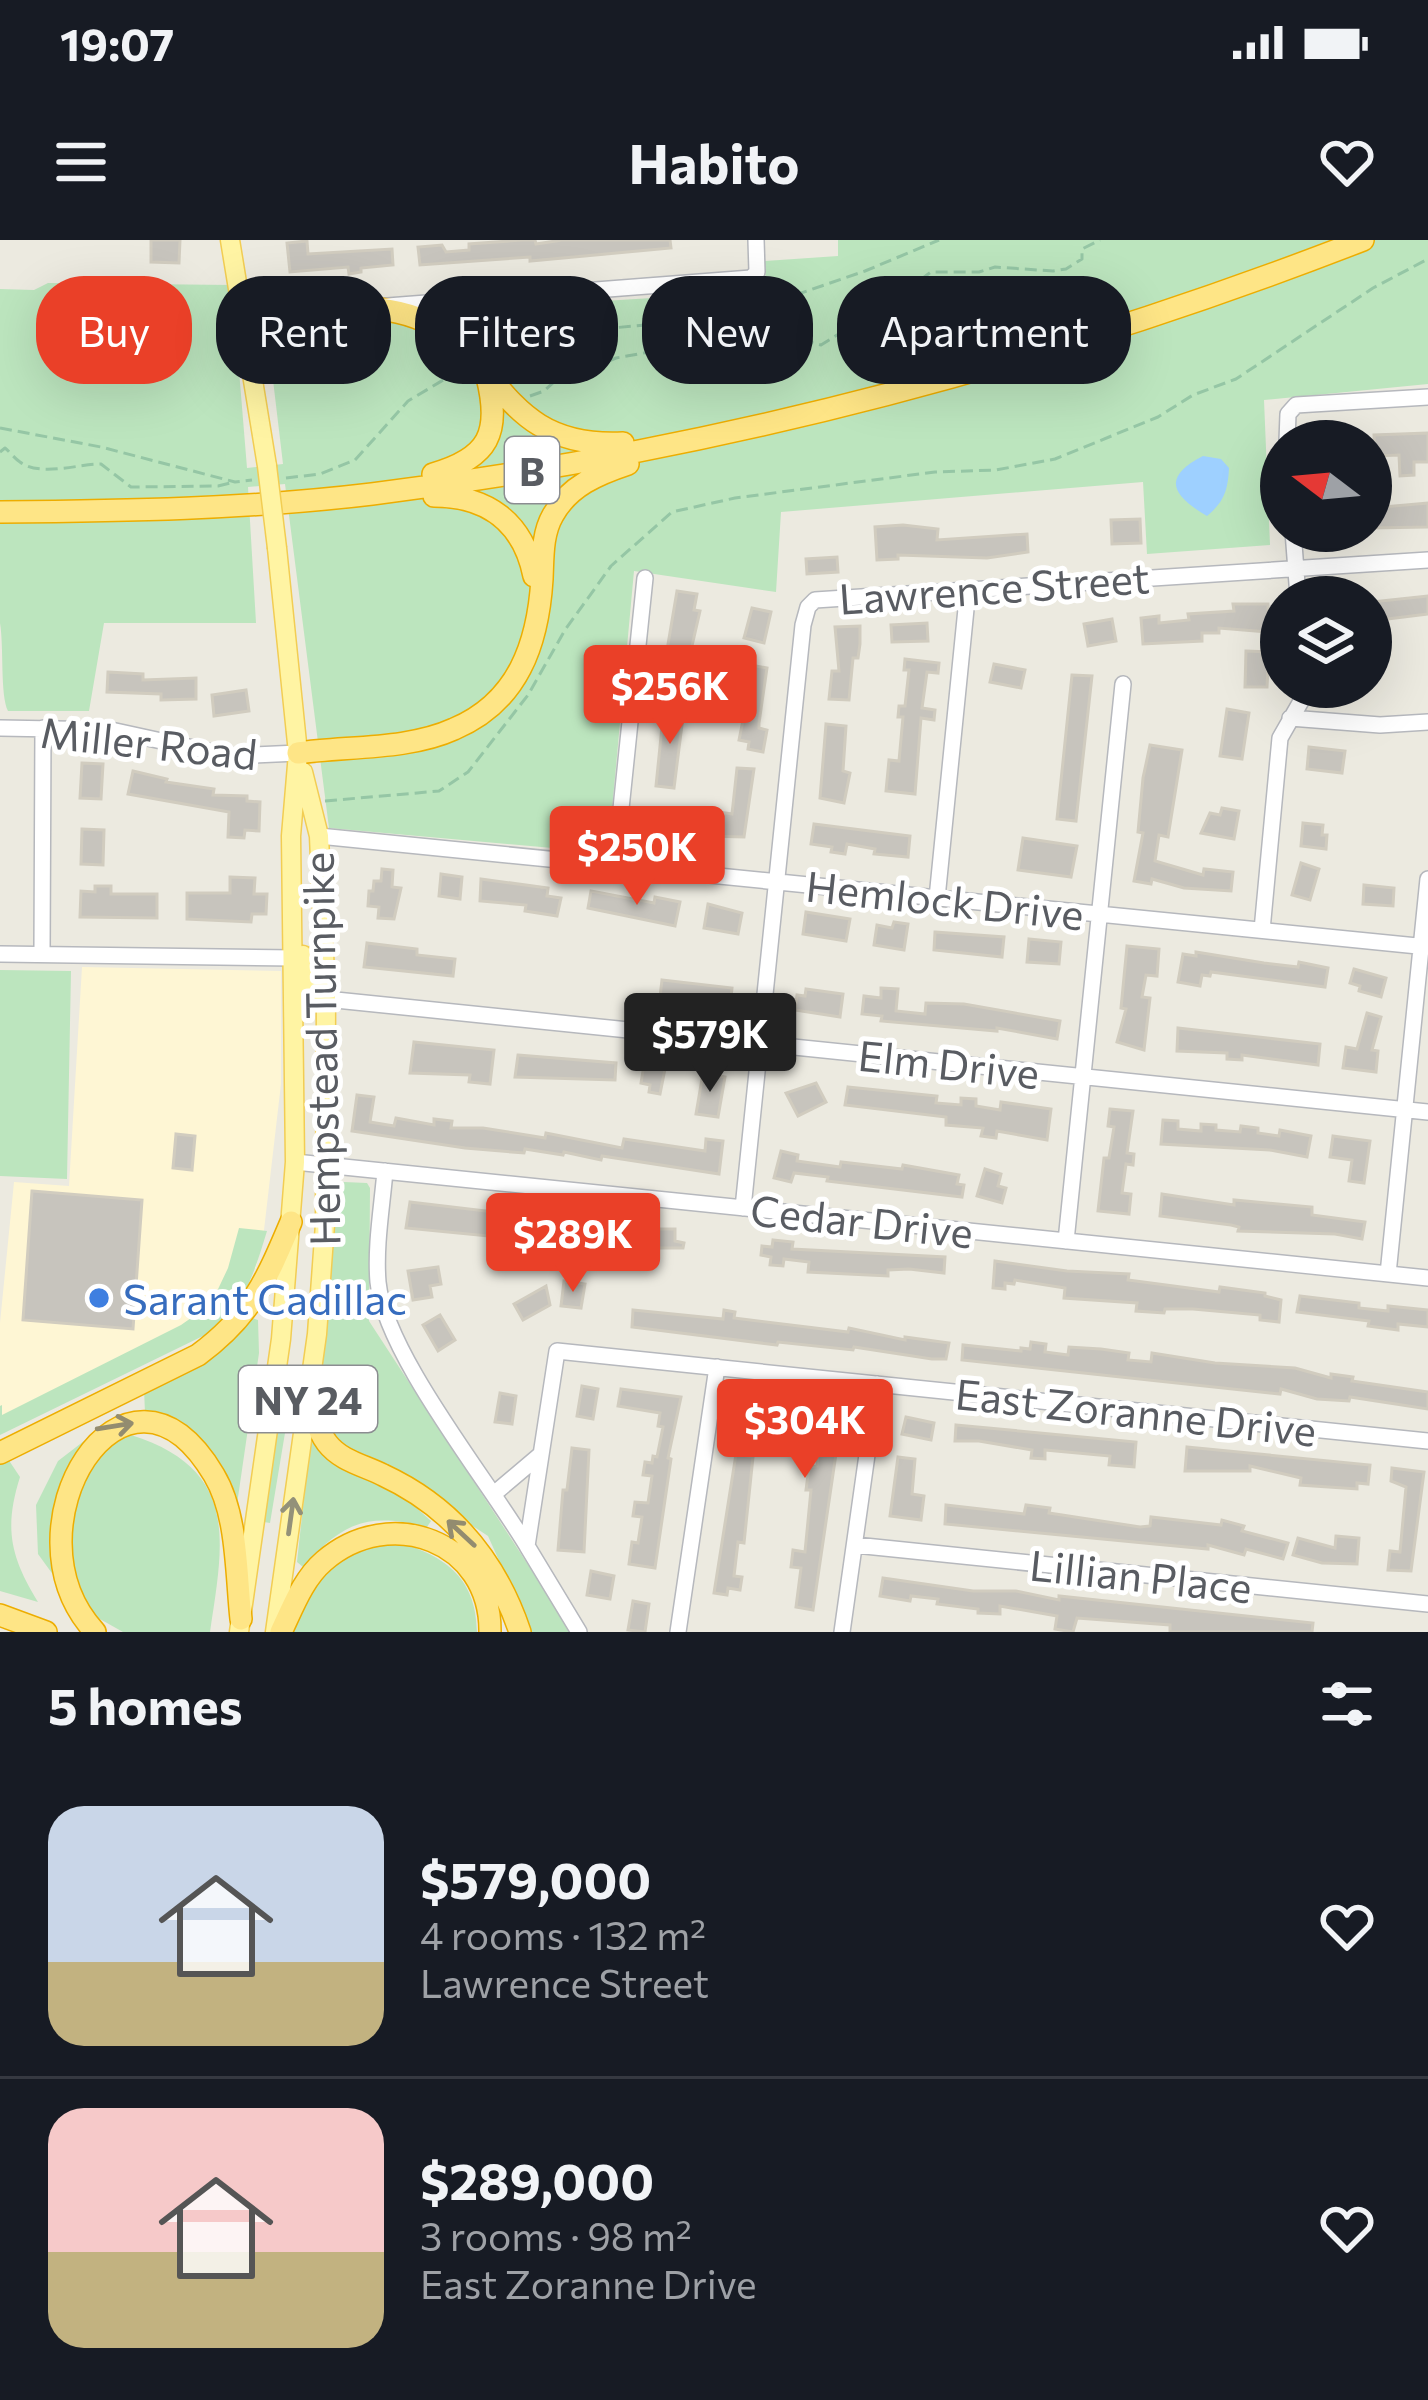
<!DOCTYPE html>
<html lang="en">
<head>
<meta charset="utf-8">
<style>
	:root { --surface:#171b24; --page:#242831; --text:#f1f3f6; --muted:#9ea1a6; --line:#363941; --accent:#ea4028 }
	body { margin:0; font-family:Commissioner,sans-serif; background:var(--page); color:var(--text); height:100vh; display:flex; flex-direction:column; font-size:45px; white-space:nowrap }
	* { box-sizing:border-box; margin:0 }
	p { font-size:39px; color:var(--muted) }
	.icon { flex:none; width:66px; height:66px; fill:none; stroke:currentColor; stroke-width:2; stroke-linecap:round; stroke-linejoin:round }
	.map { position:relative; height:1392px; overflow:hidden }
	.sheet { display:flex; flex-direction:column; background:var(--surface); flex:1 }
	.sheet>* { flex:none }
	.guide { position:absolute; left:36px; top:36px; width:1356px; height:108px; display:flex; gap:24px }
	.needle { width:78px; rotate:286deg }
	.controls { position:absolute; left:1260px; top:180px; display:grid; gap:24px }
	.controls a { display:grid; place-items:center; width:132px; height:132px; border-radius:50%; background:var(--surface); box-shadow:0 12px 48px #0002; font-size:60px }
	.price { position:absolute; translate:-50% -102px; padding:0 27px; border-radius:12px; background:var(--accent); color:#fff; font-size:39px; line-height:78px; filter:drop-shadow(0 3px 6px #0008) }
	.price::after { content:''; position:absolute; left:50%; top:72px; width:36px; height:27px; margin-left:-18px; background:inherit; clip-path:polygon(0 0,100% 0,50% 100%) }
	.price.current { background:#222; color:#fff }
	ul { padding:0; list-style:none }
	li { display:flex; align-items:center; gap:36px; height:300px; padding:0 48px }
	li+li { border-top:3px solid var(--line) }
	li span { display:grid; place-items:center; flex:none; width:336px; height:240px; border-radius:36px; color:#555 }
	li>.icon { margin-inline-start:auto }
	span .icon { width:144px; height:144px; fill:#fffc; stroke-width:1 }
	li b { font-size:51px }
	h2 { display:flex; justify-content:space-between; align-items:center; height:144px; padding:0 48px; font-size:51px }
	.pill { padding:0 42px; border-radius:48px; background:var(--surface); box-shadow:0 12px 48px #0002; font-size:42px; line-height:108px }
	.pill.current { background:var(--accent); color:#fff }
	.status { display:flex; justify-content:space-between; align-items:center; height:84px; padding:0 60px; background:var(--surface); direction:ltr }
	.status svg { height:33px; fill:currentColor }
	header { display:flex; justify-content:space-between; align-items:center; height:156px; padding:0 48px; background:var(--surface); font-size:54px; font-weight:700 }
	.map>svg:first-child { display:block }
</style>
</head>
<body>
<div class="status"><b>19:07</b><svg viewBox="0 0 49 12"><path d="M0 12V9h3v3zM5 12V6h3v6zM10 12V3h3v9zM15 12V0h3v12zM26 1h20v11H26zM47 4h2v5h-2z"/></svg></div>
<header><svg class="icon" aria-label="menu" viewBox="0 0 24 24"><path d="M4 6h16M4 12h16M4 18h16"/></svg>Habito<svg class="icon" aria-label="heart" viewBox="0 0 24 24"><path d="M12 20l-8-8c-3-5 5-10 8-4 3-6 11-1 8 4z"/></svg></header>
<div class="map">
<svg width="1428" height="1392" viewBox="0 0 1428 1392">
	<rect width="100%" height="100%" fill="#eceae0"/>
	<path fill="#fef6d4" d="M82 727 281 731V844L264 990 256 1028 209 1076 0 1186V1083L14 942 69 946Z"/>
	<path fill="#bce5be" d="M838 0H1428V144L1264 160 1270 305 1147 314 1143 242 781 272 776 352 634 331 608 613 329 588 285 244 248 247 256 383H104L89 471H8C0 455 4 407 0 383V49L34 50 48 43 232 45 247 228 283 224 268 98 283 96V91L451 78 461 70 766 51 765 21 838 16Z
		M0 730 71 731 67 939 0 936Z
		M344 942 367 943 370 948 369 1081 572 1392H531L488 1296 412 1246 337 1209 316 1162 336 945Z
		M239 988 267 991C253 1037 245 1064 207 1094L0 1195V1166L2 1165V1175L181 1085 211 1064 228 1028Z
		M249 1077 258 1080 259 1113 236 1271C216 1214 207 1191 145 1173L144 1149Z
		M283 1155 291 1157 270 1283 264 1282Z
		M311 1193 411 1263 431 1281 427 1287C368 1272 343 1282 303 1327L297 1322Z
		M131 1195C239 1229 224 1300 210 1392H123L75 1365 38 1314 36 1265 58 1221 84 1201Z
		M8 1219 20 1237C4 1288 10 1316 38 1362L0 1351V1223Z
		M392 1300C443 1315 476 1335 477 1392H291L294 1374 341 1313Z"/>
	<path fill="#9ed0ff" d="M1203 216 1221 219 1229 228C1228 250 1224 262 1207 276 1171 255 1162 237 1203 216Z"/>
	<path fill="#c7c4bd" stroke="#d1ccbf" stroke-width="3" d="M151 0H180L179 23 151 22Z
		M522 0H535L536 4 562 0H670L671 8 530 21V17L420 25 418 7 442 5 446 12 469 10V4Z
		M307 1 308 14 392 9 393 25 361 28V32L349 34 348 27 290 32 287 3Z
		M1428 193V222H1414V235L1400 236 1399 215 1375 216 1374 195Z
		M1428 263V287L1371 288V268Z
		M1140 279 1141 303 1112 304 1111 280Z
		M903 285 938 289 937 300 1027 294 1028 312 987 318 898 315V319L877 320 875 287Z
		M837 317 838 332 807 334 806 319Z
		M677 351 697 354 694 370 700 371 686 432 664 428Z
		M1428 356V374L1371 381V362Z
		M1233 364H1268L1269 392 1219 388V393H1202V401L1143 404 1141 378 1159 376V383L1189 380 1188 374 1234 371Z
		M752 368 771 372 764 403 744 398Z
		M1112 379 1116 401 1088 406 1084 384Z
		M927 383 928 401 892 402 891 385Z
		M860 386V404L858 418H853L849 460 829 459 832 431H839L835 387Z
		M1246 411 1269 412 1267 447H1245Z
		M905 419 939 423 938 433 927 432 922 468 935 470 934 480 921 478 915 554 886 551 889 520 899 521 903 477H898L899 466H905L909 430H904Z
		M745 424 767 428 759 483V488L767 490 763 512 748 509 749 502 739 500 746 465 739 464Z
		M994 424 1025 430 1021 448 990 442Z
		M108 432 143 434V440L196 438V459L161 460V454L107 452Z
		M1072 435 1092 436 1076 581 1057 579Z
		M246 450 249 471 214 476 212 455Z
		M664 467 684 469 674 548 656 546Z
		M1227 469 1249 473 1242 519 1220 516Z
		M826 484 846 486 843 531 850 533 844 563 820 558Z
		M1150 505 1182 510 1168 597 1159 595 1155 621 1203 635 1204 629 1233 632 1231 651 1184 648 1152 639 1151 644 1134 641 1143 593 1138 592 1143 538Z
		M1309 507 1345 511 1342 533 1307 529Z
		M82 523 103 524 101 559 80 558Z
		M737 528 754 529 744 597 706 596 708 583 717 585 719 572 732 574Z
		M133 531 167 539 166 542 214 549 213 555 247 556V561L260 562 259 591 245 590 244 598 228 597 229 572 128 554Z
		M1222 568 1239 571 1234 599 1201 593 1210 573 1220 575Z
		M685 571V596L672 597V588H658V572Z
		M1303 583 1323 585 1322 595H1327L1326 609 1301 606Z
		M814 584 910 596 908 617 874 614 875 609 847 604 845 614 831 612 832 607 811 604Z
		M82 589 104 590 103 625 81 624Z
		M1023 598 1077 606 1071 637 1018 630Z
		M1301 623 1319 629 1310 660 1292 655Z
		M382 629 393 630 392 647 401 648 394 679 378 678 379 667 368 666 369 651H373L374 641H381Z
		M441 634 462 637 460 659 439 656Z
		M230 637 255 638 254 654H267L266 674H252L251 682 187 679V653H230Z
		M481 639 548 648 547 656 561 658 557 676 525 671 526 665 480 661Z
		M1364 645 1394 648 1393 666 1363 664Z
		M95 646H111V654H157V678L80 677 81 651 95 652Z
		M591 651 654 663 655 657 680 662 675 686 588 668Z
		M708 664 742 673 738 694 704 688Z
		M806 672 850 679 846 701 803 694Z
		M894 682 908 684 904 710 874 705 877 685 892 688Z
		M935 692 1004 697 1002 717 934 710Z
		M1029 699 1061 702 1059 724 1027 722Z
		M367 703 417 709V715L455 719 453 736 364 727Z
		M1127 706 1159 709 1157 736 1146 735 1142 757 1150 758 1144 810 1117 802 1126 769 1121 768Z
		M1196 712 1264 723 1298 727 1299 722 1328 728 1325 747 1211 732 1210 736 1202 735 1200 746 1178 742 1183 714 1196 716Z
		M1354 729 1386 738 1381 757 1359 751 1360 746 1350 743Z
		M662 740 732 748 730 766 660 757Z
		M881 748 898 749 896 771 925 774 926 763 964 764 1060 781 1057 799 997 788V791L881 781 882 776 862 774 864 756 881 758Z
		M806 749 843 754 840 777 795 770 797 755 805 756Z
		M1367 773 1381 777 1372 810 1378 811 1376 832 1343 828 1346 807 1357 809Z
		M1178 788 1320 804 1318 825 1242 815V820L1227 819V813L1177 811Z
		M414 802 494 810 490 844 469 842 470 835 410 833Z
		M518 815 616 823 615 840 515 837Z
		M644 825 665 829 660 854 649 852 650 845 641 843Z
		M703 833 725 837 718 877 696 874Z
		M816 843 826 862 798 876 786 853Z
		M848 847 937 856 936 863 961 865V858L976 859V866L1000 870 1001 862 1051 869 1047 900 997 891 996 898 981 896 983 888 946 885V877L845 865Z
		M357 855 374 857 370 882 394 886 396 878 434 885V879L452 881 451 888H483L545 898 546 893 622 908 624 899 705 911 706 899 723 901 719 934 602 916 601 920 564 912 563 915 525 909 524 913 465 908 352 891Z
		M1110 869 1133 871 1127 913 1134 914 1133 925 1126 924 1122 953 1131 954 1129 974 1098 971 1104 918H1109L1114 887 1108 886Z
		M1163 880 1178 881V889L1201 891V884L1216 885V890L1240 892 1241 886 1258 888V893L1279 896 1280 890 1311 896 1307 917 1270 910 1161 904Z
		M176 894 195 896 192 930 173 928Z
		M1333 896 1370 901 1364 943 1349 941 1352 920 1330 917Z
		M781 911 798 915 797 921 840 927 841 922 902 929 903 925 959 935 957 944 964 945 962 957 827 941 828 937 794 933 791 942 774 938Z
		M985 929 1001 934 998 946 1006 948 1002 963 977 956Z
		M32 951 142 960 133 1089 23 1080Z
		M1162 954 1234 965V960L1312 967V975L1365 982 1362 999 1335 994 1238 991 1239 987 1231 985 1160 976Z
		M410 962 503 973 502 986 527 988 528 982H547L545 1002 536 1001 535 1005 488 1000 489 996 406 988Z
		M571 986 614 987 655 996V989H675V1001L684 1003 683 1008H637L636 1011 590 1004 589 1012 571 1011Z
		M773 1000 793 1002 792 1009 945 1017 944 1033 909 1029 888 1030V1036L808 1032 809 1022 784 1019 783 1026 770 1025 771 1017 761 1015 762 1006 772 1007Z
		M995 1021 1067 1031 1129 1034 1128 1040 1219 1052 1220 1047 1265 1053V1056L1281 1060 1279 1082 1260 1080V1075L1193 1069H1165L1164 1073 1136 1071 1137 1063 1064 1058 1065 1048 1015 1040 1014 1044 1005 1043V1049L993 1048Z
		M438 1027 441 1044 430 1046 432 1057 413 1060 408 1031Z
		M564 1041 585 1044 581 1068 561 1066Z
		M546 1046 550 1065 523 1080 514 1064Z
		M1300 1056 1359 1063V1068L1388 1071V1066L1428 1070V1087L1398 1084V1090L1368 1086 1369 1081 1297 1072Z
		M633 1070 723 1079 724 1070 735 1072 734 1078 848 1092 849 1088 905 1100V1097L949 1103 946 1119H932L854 1107 853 1110 778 1102 777 1105 632 1087Z
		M440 1075 455 1100 438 1111 423 1085Z
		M1031 1102 1046 1104 1045 1112 1068 1115 1069 1107 1101 1109 1129 1113 1128 1120 1151 1122 1152 1113 1215 1123 1295 1128 1331 1138V1134L1353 1137 1352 1141 1428 1152V1169L1350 1157 1349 1161 1317 1159 1281 1149 1280 1154 962 1120 963 1105 1021 1111V1108L1030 1109Z
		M582 1146 598 1149 593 1179 577 1176Z
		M621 1149 681 1157 668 1218 671 1219 655 1328 629 1324 632 1302 638 1303 642 1277 633 1276 635 1262 648 1263 652 1236 643 1235 645 1222 652 1223 653 1216 657 1217 663 1187 658 1186 660 1173 618 1166Z
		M500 1153 516 1156 512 1184 495 1182Z
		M744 1162 842 1173 813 1370 796 1367 801 1328 791 1327 793 1310 805 1312 811 1250H806L809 1227 817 1226 820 1192 756 1183 753 1195 738 1192Z
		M906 1177 934 1183 931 1200 902 1194Z
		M956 1185 1136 1202 1134 1227 1109 1225 1110 1216 1045 1210V1219L1031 1218 1032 1210 979 1201H955Z
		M1187 1207 1370 1225 1368 1244 1357 1243V1249L1300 1245 1301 1238 1250 1226V1231H1185Z
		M572 1208 589 1210 584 1312 558 1310 563 1250H567Z
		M736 1214 753 1217 744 1303 738 1302 734 1336 742 1337 740 1350 728 1348 727 1355 714 1353Z
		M898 1217 915 1219 912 1254 924 1256 921 1280 890 1276Z
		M1392 1228 1424 1232 1411 1331 1388 1330 1390 1311 1400 1312 1406 1247 1391 1241Z
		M946 1265 1024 1274 1026 1265 1050 1268 1049 1273 1140 1287 1150 1286 1151 1277 1221 1285 1222 1280 1244 1286 1242 1291 1288 1303 1283 1319 1246 1309 1244 1315 1208 1305V1309L945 1284Z
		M1336 1296 1359 1298 1357 1324 1322 1323 1293 1315 1298 1298 1335 1308Z
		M591 1331 614 1336 610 1359 587 1355Z
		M883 1338 973 1351H1016L1059 1360V1356L1313 1383 1312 1392H1170V1385L1077 1378 1073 1392 1055 1389 1057 1376 1000 1366V1374L978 1373V1369L937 1364 938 1359 911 1356 910 1361 880 1356Z
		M633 1361 649 1364 645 1392 628 1390Z"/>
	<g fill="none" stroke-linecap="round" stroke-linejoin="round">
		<defs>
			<path id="minor" d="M244 77 751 38 757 32 756 0
				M1287 201 1288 174 1296 165 1428 157
				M1293 291 1298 357
				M1290 478 1380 485 1428 482
				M0 488 111 490 230 516 298 513
				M319 596 1428 707
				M615 626 645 338
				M937 658 968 349
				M1262 690 1280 498 1304 456V447
				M0 714 294 718
				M42 714 43 488
				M326 759 1428 872
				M295 922 1428 1038
				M385 931C382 967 375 1006 378 1042 385 1114 487 1239 527 1306
				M743 968 803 385 808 367 815 360 1428 320
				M1066 1001 1123 444
				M1388 1034 1428 639
				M495 1253 540 1215
				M855 1305 1428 1364
				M579 1392 527 1306 557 1111 1428 1201
				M678 1392 717 1127
				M842 1392 877 1144"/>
			<path id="major" d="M230 0 267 226
				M303 715 311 750 326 759
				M239 1392 281 1099 295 922 291 596 298 513 277 308
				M275 1392 317 1094 325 984 326 759 319 596 303 532"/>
			<path id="highway" d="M379 69C506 83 481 210 623 203
				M433 234C489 218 501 193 487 137
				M434 256C488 256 523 282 534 336
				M0 272C124 271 248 269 372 254 712 211 1044 124 1363 0
				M298 513C347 506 408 510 454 489 518 462 538 404 542 339 543 317 542 294 553 275 569 246 598 234 628 224
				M310 1141C313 1163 313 1184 327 1203 341 1221 363 1225 383 1235 452 1267 496 1321 520 1392
				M0 1213 198 1115C251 1076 266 1041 291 982
				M0 1375 46 1392
				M95 1392C0 1289 125 1085 214 1235 238 1275 236 1334 241 1379
				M281 1392C293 1367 303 1339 324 1321 390 1264 491 1301 490 1392"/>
		</defs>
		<use href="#minor" stroke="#b6b8bd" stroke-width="18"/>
		<use href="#major" stroke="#f2cd53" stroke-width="21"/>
		<use href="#highway" stroke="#edad00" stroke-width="24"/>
		<path stroke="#95c6a5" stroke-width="3" stroke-dasharray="12 6" stroke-linecap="butt" d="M496 114 589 90 680 82 772 63 865 31 939 0
			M530 156 544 151 568 129 582 132 616 118 655 111 685 116 708 106 768 105 799 99 821 105 858 82 878 54 905 51 931 32H979L995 27 1053 31 1066 29 1082 19V9L1100 0
			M0 188 101 207 235 242 252 240
			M0 212 5 208C10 212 14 218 20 222 40 237 78 224 101 224L131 247 218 246 234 242
			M286 238 320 234 355 220 408 161 460 130
			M325 561 439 551 468 532 528 455 565 390 611 326 672 272 735 258 935 232 996 230 1055 219 1158 177 1193 155 1236 139 1373 48 1428 19"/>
		<use href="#minor" stroke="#fff" stroke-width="15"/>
		<use href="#major" stroke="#fff4a3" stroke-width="18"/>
		<use href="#highway" stroke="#fee586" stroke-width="21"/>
		<defs>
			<path id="major-bridge" d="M267 226 277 308"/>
		</defs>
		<use href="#major-bridge" stroke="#f2cd53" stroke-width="21" stroke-linecap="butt"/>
		<use href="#major-bridge" stroke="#fff4a3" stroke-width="18"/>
	</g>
	<defs><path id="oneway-shaft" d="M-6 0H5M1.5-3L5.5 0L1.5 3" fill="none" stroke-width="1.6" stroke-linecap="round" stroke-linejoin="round" transform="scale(3)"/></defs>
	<g stroke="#938c6f">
		<use href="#oneway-shaft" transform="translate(115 1186) rotate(-9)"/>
		<use href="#oneway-shaft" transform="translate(461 1293) rotate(-137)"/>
	</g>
	<use stroke="#939179" href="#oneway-shaft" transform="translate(291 1276) rotate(-82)"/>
	<circle fill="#3f7fe0" stroke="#fff" stroke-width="4.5" cx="99" cy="1058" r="12"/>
	<g text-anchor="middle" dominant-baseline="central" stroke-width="10" stroke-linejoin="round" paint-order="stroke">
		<g fill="#fff" stroke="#8b8d91" stroke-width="3">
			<rect x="505" y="197" width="54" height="66" rx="9"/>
			<rect x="239" y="1126" width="138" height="66" rx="9"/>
		</g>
		<g font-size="39" font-weight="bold" fill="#595c62">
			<text x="532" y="230">B</text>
			<text x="308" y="1159">NY 24</text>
		</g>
		<g font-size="42" fill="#595c62" stroke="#fff">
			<text transform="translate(994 347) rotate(-4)">Lawrence Street</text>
			<text transform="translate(149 502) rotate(6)">Miller Road</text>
			<text transform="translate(945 659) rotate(6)">Hemlock Drive</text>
			<text transform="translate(320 809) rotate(-91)">Hempstead Turnpike</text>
			<text transform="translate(949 823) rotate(6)">Elm Drive</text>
			<text transform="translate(862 980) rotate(6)">Cedar Drive</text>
			<text transform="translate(1136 1171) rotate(6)">East Zoranne Drive</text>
			<text transform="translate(1141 1335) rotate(6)">Lillian Place</text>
		</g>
		<g font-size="42" fill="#366cbe" stroke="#fff" text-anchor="start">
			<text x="123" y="1058">Sarant Cadillac</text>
		</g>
	</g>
</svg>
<div class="controls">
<a><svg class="needle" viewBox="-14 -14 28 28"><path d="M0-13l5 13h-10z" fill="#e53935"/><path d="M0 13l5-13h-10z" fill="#9ea1a6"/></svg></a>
<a><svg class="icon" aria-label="layers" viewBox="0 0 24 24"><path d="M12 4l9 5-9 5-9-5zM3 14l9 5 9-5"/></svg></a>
</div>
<b class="price" style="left:670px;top:507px">$256K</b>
<b class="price" style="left:637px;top:668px">$250K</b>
<b class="price current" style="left:710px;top:855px">$579K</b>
<b class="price" style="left:573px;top:1055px">$289K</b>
<b class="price" style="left:805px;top:1241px">$304K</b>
<div class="guide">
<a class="pill current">Buy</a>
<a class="pill">Rent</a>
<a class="pill">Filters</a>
<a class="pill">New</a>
<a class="pill">Apartment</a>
</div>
</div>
<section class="sheet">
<h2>5 homes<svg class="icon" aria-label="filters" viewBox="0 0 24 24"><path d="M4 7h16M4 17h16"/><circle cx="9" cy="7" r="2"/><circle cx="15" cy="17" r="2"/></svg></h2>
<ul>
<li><span style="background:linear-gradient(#c9d6e8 65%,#c2b280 0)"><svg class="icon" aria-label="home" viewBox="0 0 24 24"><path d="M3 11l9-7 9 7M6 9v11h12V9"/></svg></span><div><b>$579,000</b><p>4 rooms · 132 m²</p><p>Lawrence Street</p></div><svg class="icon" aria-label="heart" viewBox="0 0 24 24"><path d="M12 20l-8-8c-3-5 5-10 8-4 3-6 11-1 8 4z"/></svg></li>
<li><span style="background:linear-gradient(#f6c9c9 60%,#c2b280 0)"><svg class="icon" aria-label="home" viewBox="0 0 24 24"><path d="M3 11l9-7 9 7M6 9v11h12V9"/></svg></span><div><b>$289,000</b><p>3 rooms · 98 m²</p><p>East Zoranne Drive</p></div><svg class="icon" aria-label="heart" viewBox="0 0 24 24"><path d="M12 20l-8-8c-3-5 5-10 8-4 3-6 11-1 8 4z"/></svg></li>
</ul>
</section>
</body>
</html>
